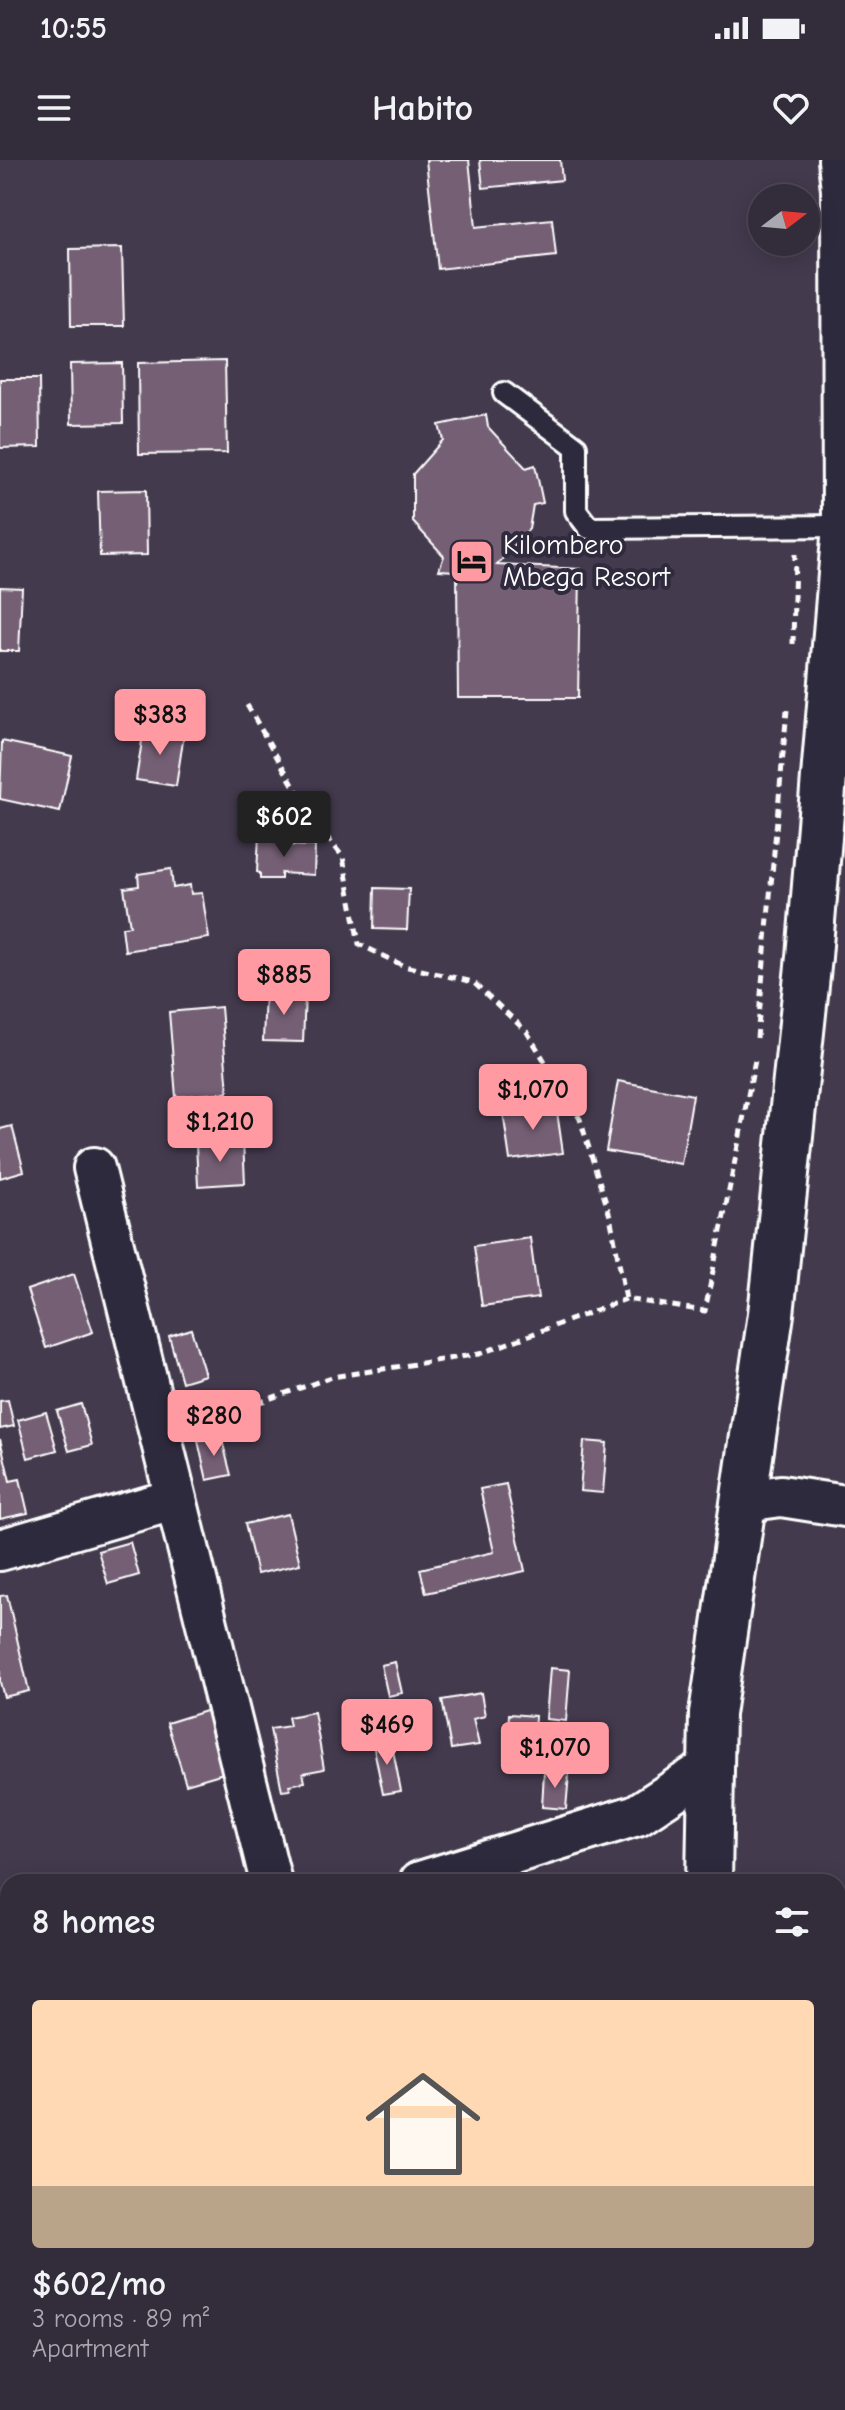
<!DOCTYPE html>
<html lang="en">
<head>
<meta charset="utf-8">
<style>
	:root { --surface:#332c3a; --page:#3b3442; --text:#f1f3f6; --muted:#a9a7af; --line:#4e4854; --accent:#ff9aa2 }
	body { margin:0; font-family:"Comic Neue",sans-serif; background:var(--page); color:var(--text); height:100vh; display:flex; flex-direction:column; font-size:30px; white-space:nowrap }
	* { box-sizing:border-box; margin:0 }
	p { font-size:26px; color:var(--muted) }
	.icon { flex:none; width:44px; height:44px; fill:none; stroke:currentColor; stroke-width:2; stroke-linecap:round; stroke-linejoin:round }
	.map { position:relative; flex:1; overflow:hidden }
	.sheet { position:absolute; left:0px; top:1714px; width:846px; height:536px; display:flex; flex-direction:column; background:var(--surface); border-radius:24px 24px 0 0; box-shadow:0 4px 20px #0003,0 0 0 2px var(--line) }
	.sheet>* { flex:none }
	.needle { width:52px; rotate:74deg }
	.fabs { position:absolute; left:748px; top:24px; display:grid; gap:16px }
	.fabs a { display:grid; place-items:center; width:72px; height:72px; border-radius:50%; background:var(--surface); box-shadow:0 4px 20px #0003,0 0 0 2px var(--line); font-size:40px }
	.price { position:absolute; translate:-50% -68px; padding:0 18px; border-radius:8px; background:var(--accent); color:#111; font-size:26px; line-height:52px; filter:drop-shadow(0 2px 4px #0008) }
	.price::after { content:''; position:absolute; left:50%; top:48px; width:24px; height:18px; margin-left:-12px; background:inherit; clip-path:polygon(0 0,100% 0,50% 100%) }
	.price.active { background:#222; color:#fff }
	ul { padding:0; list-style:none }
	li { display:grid; align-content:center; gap:16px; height:424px; padding:0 32px }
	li+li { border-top:2px solid var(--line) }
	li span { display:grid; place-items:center; height:248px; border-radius:8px; color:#555 }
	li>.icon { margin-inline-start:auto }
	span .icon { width:144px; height:144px; fill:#fffc; stroke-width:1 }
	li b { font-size:34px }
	h2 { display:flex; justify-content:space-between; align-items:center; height:96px; padding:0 32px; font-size:34px }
	.status { display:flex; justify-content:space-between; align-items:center; height:56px; padding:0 40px; background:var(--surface); direction:ltr }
	.status svg { height:22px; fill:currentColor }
	header { display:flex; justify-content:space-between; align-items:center; height:104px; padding:0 32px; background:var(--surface); font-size:36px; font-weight:700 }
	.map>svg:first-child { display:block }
</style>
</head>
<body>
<div class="status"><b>10:55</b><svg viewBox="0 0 49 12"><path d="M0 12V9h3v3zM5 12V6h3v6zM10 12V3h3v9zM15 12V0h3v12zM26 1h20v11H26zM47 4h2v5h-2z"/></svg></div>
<header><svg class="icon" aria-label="menu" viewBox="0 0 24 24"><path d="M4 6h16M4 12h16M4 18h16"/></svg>Habito<svg class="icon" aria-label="heart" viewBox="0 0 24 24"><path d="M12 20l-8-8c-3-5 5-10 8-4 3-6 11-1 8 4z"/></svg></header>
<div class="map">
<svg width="845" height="2250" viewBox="0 0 845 2250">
	<rect width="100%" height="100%" fill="#443a4e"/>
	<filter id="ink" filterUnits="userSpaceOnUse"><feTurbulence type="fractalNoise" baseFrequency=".0125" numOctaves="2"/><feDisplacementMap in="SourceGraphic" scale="16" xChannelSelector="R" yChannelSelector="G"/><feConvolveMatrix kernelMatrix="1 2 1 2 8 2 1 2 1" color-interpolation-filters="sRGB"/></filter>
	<g filter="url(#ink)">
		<path fill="#745e75" stroke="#fff" stroke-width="2" d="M426 0H469L476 67 552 59 556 96 438 109Z
			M480 0H560L562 20 483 28Z
			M122 88 124 166H71L70 89Z
			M225 201 227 293 139 294 138 203Z
			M122 203 123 263 71 264 70 204Z
			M0 219H39L40 287 0 288Z
			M486 255 488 267 526 308 535 305 543 343 533 345 529 369 497 405 580 409 578 538H458L457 411 439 410 444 396 413 362V314L443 280 439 265Z
			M146 330 147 395 100 396 98 331Z
			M0 427 22 428 19 491H0Z
			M144 568 184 574 176 626 136 620Z
			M2 581 72 596 60 652 0 639Z
			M259 676 281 677 280 685 315 686 314 715 281 713V719H260V713L257 712Z
			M171 709 173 728 190 725 191 734 202 733 209 778 125 791 122 767 130 766 124 728 139 726 138 714Z
			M375 728 409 729 407 770 374 769Z
			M265 832 305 834 303 882 263 881Z
			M221 847 228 932 176 937 169 852Z
			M618 921 693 935 681 1004 606 991Z
			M556 945 563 993 510 1000 503 952Z
			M12 966 24 1011 0 1018V969Z
			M243 981 245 1023 198 1026 196 984Z
			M530 1078 538 1138 482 1146 474 1086Z
			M74 1114 93 1172 46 1188 27 1130Z
			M191 1169 205 1215 182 1222 169 1176Z
			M8 1240 14 1266 0 1269V1241Z
			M81 1244 92 1285 69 1291 57 1251Z
			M46 1252 57 1290 28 1298 18 1260Z
			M221 1276 231 1315 207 1320 198 1281Z
			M0 1279 10 1321 20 1319 28 1353 0 1359Z
			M584 1281 607 1283 603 1333 580 1331Z
			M506 1324 525 1411 426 1433 420 1409 494 1392 480 1329Z
			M288 1354 300 1404 257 1414 245 1364Z
			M130 1382 139 1415 108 1424 98 1391Z
			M7 1435 29 1531 4 1537 0 1522V1436Z
			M395 1502 402 1533 388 1536 381 1505Z
			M550 1508 570 1510 566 1561 546 1559Z
			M481 1533 485 1556 473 1559 479 1585 451 1589 442 1540Z
			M218 1547 237 1609 186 1624 167 1563Z
			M314 1552 324 1609 303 1613 305 1622 289 1625 290 1630 282 1631 270 1569 290 1566 288 1557Z
			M509 1554 535 1556 534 1572 508 1570Z
			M391 1580 401 1631 383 1634 373 1583Z
			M544 1611 569 1614 566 1649 542 1647Z"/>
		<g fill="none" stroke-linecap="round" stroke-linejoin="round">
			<defs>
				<path id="service" d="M504 233 576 287V351L589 368 845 366"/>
				<path id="minor" d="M94 1008 271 1722
					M745 1341 781 1336 845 1346
					M0 1390 176 1339
					M420 1722 637 1655 713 1605
					M838 1796H845
					M0 1830 8 1827
					M0 2043 8 2060
					M68 2242 71 2250"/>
				<path id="secondary" d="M709 1722 712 1554 771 1154 809 797 845 366 844 30 841 0
					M829 2242 834 2250"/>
			</defs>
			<use href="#service" stroke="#fff" stroke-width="26"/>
			<use href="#minor" stroke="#fff" stroke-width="46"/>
			<use href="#secondary" stroke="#fff" stroke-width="50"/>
			<path stroke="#fff" stroke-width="5" stroke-dasharray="8 6" stroke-linecap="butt" d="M793 484 795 394
				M247 545 314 661 343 697 359 784 404 806 473 822 527 872 580 959 610 1056 626 1139 705 1151 755 900
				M757 878 787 550
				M190 1251 210 1240 260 1242 332 1217 479 1194 626 1139"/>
			<use href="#service" stroke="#2f2a3d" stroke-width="20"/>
			<use href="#minor" stroke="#2f2a3d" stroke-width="40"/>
			<use href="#secondary" stroke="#2f2a3d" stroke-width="44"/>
		</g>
	</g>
	<defs>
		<symbol id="hotel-square" viewBox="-11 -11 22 22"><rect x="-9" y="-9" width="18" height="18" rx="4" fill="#ff9aa2" stroke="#2f2a3d"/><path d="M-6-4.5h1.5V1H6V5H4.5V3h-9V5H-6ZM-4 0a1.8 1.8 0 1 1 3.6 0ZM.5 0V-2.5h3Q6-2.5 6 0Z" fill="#111"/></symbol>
	</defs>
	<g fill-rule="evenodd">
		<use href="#hotel-square" x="446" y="376" width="51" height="51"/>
	</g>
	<g text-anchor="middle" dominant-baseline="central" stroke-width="8" stroke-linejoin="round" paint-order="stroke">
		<g font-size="28" fill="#fff" stroke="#2f2a3d" text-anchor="start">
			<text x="503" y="385">Kilombero<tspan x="503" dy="32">Mbega Resort</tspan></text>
		</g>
	</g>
</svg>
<div class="fabs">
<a><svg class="needle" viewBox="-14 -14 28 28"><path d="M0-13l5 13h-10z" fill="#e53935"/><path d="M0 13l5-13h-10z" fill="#a9a7af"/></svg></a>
</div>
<b class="price" style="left:160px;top:597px">$383</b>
<b class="price active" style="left:284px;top:699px">$602</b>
<b class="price" style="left:284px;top:857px">$885</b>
<b class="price" style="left:533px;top:972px">$1,070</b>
<b class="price" style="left:220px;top:1004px">$1,210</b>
<b class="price" style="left:214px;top:1298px">$280</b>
<b class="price" style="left:387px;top:1607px">$469</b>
<b class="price" style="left:555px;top:1630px">$1,070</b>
<section class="sheet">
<h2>8 homes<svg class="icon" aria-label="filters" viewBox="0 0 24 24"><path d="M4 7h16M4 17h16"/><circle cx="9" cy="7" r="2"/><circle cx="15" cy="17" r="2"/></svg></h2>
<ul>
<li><span style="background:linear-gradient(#ffd9b3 75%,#b9a48a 0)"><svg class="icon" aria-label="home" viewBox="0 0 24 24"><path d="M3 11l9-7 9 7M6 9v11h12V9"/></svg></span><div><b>$602/mo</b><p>3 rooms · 89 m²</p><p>Apartment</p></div></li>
</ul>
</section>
</div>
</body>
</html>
